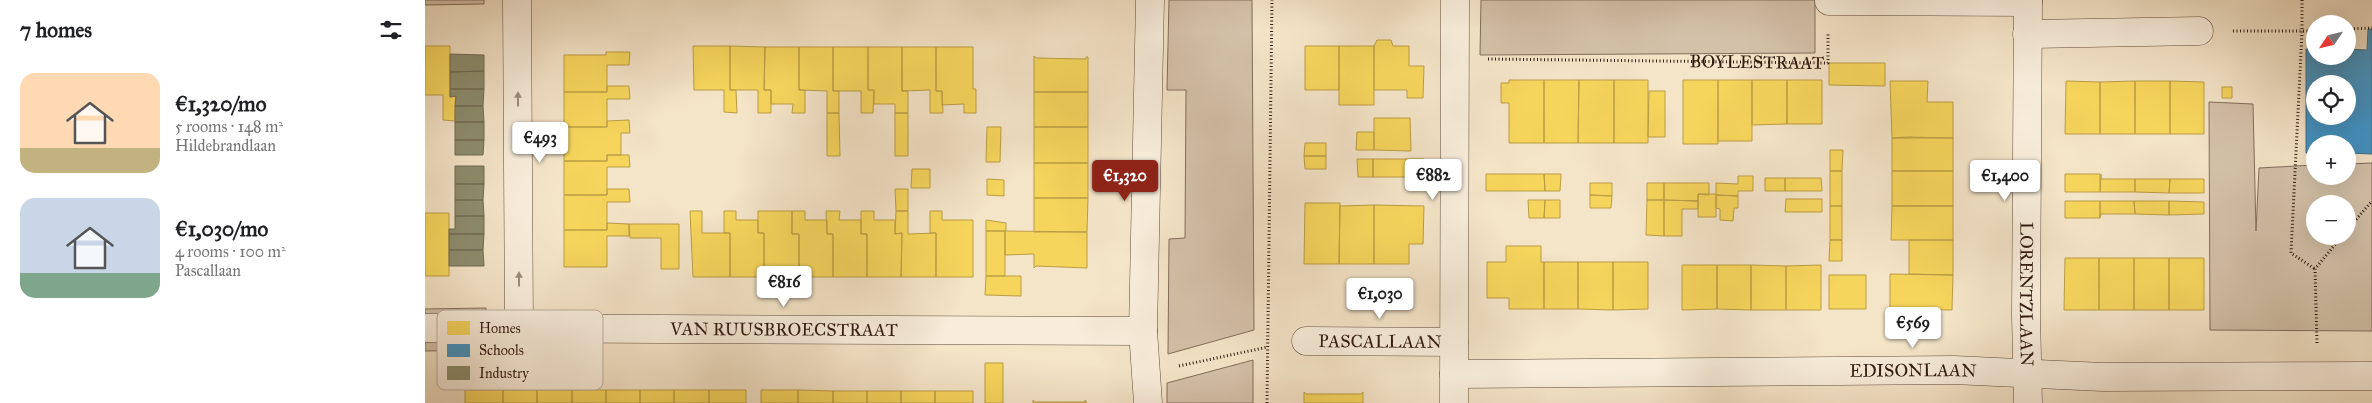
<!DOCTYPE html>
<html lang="en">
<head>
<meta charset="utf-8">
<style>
	:root { --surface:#fff; --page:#f2f2f2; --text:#202124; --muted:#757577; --accent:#8f2418 }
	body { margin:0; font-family:"IM FELL Great Primer",serif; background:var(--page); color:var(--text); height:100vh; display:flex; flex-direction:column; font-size:19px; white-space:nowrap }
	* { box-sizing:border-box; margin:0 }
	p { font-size:16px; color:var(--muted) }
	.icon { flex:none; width:28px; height:28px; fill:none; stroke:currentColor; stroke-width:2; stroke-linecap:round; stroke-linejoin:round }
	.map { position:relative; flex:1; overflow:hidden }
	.drawer { display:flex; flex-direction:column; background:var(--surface); width:425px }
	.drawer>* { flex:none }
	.needle { width:32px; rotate:235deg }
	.tools { position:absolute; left:1881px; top:15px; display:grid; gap:10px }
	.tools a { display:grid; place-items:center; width:50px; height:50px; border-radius:50%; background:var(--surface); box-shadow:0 5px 20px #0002; font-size:25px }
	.price { position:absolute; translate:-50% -42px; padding:0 11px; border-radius:5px; background:#fff; color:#222; font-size:16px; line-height:32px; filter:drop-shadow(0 1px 2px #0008) }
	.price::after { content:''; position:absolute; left:50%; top:30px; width:15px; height:11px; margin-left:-8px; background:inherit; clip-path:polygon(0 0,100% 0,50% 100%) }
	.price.current { background:var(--accent); color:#fff }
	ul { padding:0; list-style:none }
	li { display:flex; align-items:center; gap:15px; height:125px; padding:0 20px }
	li span { display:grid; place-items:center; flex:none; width:140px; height:100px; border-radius:15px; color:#555 }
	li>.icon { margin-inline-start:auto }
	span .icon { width:60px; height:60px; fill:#fffc; stroke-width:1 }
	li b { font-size:21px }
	h2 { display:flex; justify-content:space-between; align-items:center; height:60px; padding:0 20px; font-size:21px }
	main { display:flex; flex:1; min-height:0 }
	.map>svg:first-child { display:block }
</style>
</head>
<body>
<main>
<section class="drawer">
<h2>7 homes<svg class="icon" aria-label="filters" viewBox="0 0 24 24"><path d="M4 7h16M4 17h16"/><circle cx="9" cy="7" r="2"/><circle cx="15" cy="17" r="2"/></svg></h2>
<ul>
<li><span style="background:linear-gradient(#ffd9b3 75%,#c2b280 0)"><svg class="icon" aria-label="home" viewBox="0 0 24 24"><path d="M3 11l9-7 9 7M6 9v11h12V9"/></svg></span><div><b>€1,320/mo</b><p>5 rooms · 148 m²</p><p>Hildebrandlaan</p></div></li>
<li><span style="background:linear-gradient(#c9d6e8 75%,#7fa58c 0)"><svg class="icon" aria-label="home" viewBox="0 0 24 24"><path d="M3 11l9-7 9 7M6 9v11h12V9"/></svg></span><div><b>€1,030/mo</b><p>4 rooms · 100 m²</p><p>Pascallaan</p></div></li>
</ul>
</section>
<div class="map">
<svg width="1947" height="403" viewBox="0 0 1947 403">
	<rect width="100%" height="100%" fill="#f4e4c8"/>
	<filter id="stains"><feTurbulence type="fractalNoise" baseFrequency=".004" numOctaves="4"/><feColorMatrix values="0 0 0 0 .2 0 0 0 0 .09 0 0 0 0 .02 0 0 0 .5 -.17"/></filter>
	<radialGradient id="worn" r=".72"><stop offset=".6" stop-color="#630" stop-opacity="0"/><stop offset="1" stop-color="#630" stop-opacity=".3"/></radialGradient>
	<path fill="#d3c1a9" stroke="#826d5c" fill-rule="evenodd" d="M0 0H59V4L0 5Z
		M744 0H827L829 330 743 354 744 239 760 238 761 90H742Z
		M1056 0H1390V53L1055 55Z
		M1784 102 1828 104 1831 231 1834 168 1890 165V176H1922L1923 164 1947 163V331L1785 330ZM1890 204H1922V236H1890Z
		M61 308V350L0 351V309Z
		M828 360V403H742V383Z"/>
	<path fill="#f6d55c" stroke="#bb9d45" d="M952 40H966L968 46H984V66H999L998 98H982V90H949V46Z
		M0 46H25V97L31 96 30 121 18 120V95H0Z
		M268 46H305V90H311L312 113 299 112V90H269Z
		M305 46 340 47 339 90H346V113H333V90H305Z
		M880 46H914V90H880Z
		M914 46H949V105H914Z
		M340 47H374V90H380V113H367L368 104H346V90H339Z
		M374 47H408V91H414V113H402V91L374 90Z
		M408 47H443V90H449L448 113H436V91H408Z
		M443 47H477V91H483V113H470V104H449V90H443Z
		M477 47H511V91H517L518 113H505V90L477 91Z
		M511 47H548V89H551V113H539V104L517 105V91H511Z
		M181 52H205L204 65H182V92H139V55H181Z
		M609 56 611 58 661 59V57H663V92H609Z
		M1404 63H1460V86L1404 85Z
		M1084 80H1119V143H1084V103H1076V83H1084Z
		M1119 80H1154L1153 143H1119Z
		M1154 80H1189V143H1153Z
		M1189 80H1223V143H1189Z
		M1258 80H1293V144H1258Z
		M1293 80H1327V141H1293Z
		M1327 80H1362V124L1327 125Z
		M1362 80H1397V124H1362Z
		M1465 81H1503L1502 102H1528V138H1467Z
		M1641 81 1675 82V134H1640Z
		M1710 81H1745V134H1710Z
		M1710 81V134H1675V82Z
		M1745 81 1779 82V134H1745Z
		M182 86H204L205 99H182V127H139V92H182Z
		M1797 87H1807V98H1797Z
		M1224 91H1240V137H1223Z
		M609 92H663V127H609Z
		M402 113H414L415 156H402Z
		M470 113H483V156H470Z
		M949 118H985L986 151 949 150Z
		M204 120 205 133H196V155H182V161H139V127H182V121Z
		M562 127H576L575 162H561Z
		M609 127H663V163H609Z
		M932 132H949V150H931Z
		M1484 137 1528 138V171H1467V138Z
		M880 143H901V156H879Z
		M1405 150H1418L1417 171H1405Z
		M182 155H204L205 167H182V195H139V161H182Z
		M879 156H901V169H880Z
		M932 159H948V177H933Z
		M948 159H999V177H948Z
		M609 163H663V198H609Z
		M487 169H505V188H486Z
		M1405 171H1417V206H1405Z
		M1467 171H1528V206H1467Z
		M1061 174H1119L1120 191H1061Z
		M1119 174H1136L1135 191H1120Z
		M1640 174H1675V192H1640Z
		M1676 174V179H1710V192H1675Z
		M1313 176H1328V191H1313V196L1291 195V183L1313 184Z
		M1340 178H1360V191H1340Z
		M1360 178H1396L1397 191H1360Z
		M562 179 579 180V196L562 195Z
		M1710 179H1745L1744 193 1710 192Z
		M1745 179H1779V193H1744Z
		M1165 183H1187V196L1165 195Z
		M1222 183H1239V200H1222Z
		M1239 183H1284V195L1273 194V201L1239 200Z
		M182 189H204L205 202H182V230H139V195H182Z
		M470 189H483V211H471Z
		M1273 194H1291V217H1273Z
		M1165 195 1187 196 1186 208H1165Z
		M1291 195 1313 196V208H1309L1308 221 1295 220V209L1291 208Z
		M609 198H663L662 232H609Z
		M1361 199H1397V212H1360Z
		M1103 200H1120L1119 218H1104Z
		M1120 200H1135V218H1119Z
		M1222 200H1239V236L1221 235Z
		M1239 200 1273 201V209H1257V236H1239Z
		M1640 201H1675V218H1640Z
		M1675 201H1709L1710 214H1676L1675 218Z
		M1709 201H1744V215L1710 214Z
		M1744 201 1779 202V214L1744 215Z
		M880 203H915L914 264H879Z
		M949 205V264H914L915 206Z
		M949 205 999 206 998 244H984V264H949Z
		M1405 206H1417V240H1405Z
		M1467 206H1528V240H1466Z
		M265 211H277V233H305V277H268Z
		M299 211H311V220H333V233H339V277H305V233H299Z
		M333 211H367V234H374V277H339V233H333Z
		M367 211H380V220H402V234H408V277H374V234H367Z
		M401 211H415L414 220H436V234H442V277H408V234H402Z
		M436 211H449V220H470V234L477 233 476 277H442V234H436Z
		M471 211H483V234L511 233V277H476L477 233 470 234Z
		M505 211H517V220H548V277H511V233H505Z
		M0 213H24V276H0Z
		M561 220 581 223V231H561Z
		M182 223 204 224V236H182V267H139V230H182Z
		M204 224H254V269H236V238H205Z
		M561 231H580V276H561Z
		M580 231 662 232V268L611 266 609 268V254L580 255Z
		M1405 240H1417V261H1404Z
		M1484 240H1528V275L1484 274Z
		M1081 246H1116V262H1119V309H1084V298H1062V262H1081Z
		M1640 258H1674V310H1639Z
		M1674 258H1709V310H1674Z
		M1709 258H1744V310H1709Z
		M1744 258H1779V310H1744Z
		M1119 262H1153V309H1119Z
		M1153 262H1188V310L1153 309Z
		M1188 262H1223V309L1188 310Z
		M1257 265H1292V309L1257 310Z
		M1292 265H1326V310L1292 309Z
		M1326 265 1361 266V310H1326Z
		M1396 265V310H1361V266Z
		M1465 274 1528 275 1527 310 1465 309Z
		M1404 275H1441V309H1404Z
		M561 276H596V296L560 295Z
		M560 363H578V403H560Z
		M40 390H78V403H40Z
		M78 390H112V403H78Z
		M112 390H147V403H112Z
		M147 390H181V403H147Z
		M181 390H215V403H181Z
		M215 390H249V403H215Z
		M249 390H284V403H249Z
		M284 390H321V403H284Z
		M336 390H373V403H336Z
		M373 390 408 391V403H373Z
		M408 391H442V403H408Z
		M442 391H476V403H442Z
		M476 391H510V403H476Z
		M510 391H548V403H510Z
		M879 392 881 394H936L938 392V403H879Z
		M608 400 610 402H660V400L662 403H608Z"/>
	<path fill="#4393c3" stroke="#3d6e8d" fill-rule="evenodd" d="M1943 29H1947V154L1922 153V144H1890V153H1881V49H1890V56H1922V49L1942 50ZM1890 84H1922V116H1890Z"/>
	<path fill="#8c8c6e" stroke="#706a52" d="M25 54 59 55V71L25 72Z
		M59 71V89H25V72Z
		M25 89H59L58 106H30L31 96 25 97Z
		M30 106H58L59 122H30Z
		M30 122H59V140H30Z
		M30 140H59L58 155H30Z
		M30 166H59V184H30Z
		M30 184H59L58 200H30Z
		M30 200H58L59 216H30Z
		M30 216H59V234H24V229H30Z
		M24 234H59L58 250H24Z
		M24 250H58L59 266H24Z"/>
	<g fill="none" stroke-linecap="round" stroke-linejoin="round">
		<defs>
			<g id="minor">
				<path d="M92 0 94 328"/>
				<path id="s2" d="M1603 0 1601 315 1603 403"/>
				<path d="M1404 1 1603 2"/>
				<path d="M1602 34 1774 31"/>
				<path id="s3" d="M0 328 718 331"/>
				<path id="s4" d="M881 341 1029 342"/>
				<path id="s5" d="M1029 374 1529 370 1678 377 1947 376"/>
				<path d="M723 403 718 331 725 0"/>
				<path d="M1029 403 1030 0"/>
			</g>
		</defs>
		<use href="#minor" stroke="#614c3d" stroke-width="29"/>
		<g stroke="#30190f" stroke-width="3" stroke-dasharray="1 2.5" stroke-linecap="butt">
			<path d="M1877 0V32L1866 253 1890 269"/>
			<path d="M1922 29 1947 28"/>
			<path d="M1808 31H1890"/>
			<path id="s1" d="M1063 59 1403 63V34"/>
			<path d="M1922 230 1947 201"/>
			<path d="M1892 343 1890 269 1917 236"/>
			<path d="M754 366 843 347"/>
			<path d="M842 403 847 0"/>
		</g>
		<use href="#minor" stroke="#f8eddb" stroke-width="28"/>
	</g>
	<defs><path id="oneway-solid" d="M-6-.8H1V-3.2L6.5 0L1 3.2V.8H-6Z" transform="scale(1.25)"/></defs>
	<g fill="#9e8e7f">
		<use href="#oneway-solid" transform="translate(93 99) rotate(-90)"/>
		<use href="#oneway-solid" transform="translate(94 279) rotate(-90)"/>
	</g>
	<g text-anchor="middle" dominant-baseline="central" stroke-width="5" stroke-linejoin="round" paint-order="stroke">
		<g font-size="18" fill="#30190f" stroke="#f8eddb">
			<text stroke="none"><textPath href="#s1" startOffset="269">BOYLESTRAAT</textPath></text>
			<text stroke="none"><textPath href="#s2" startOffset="294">LORENTZLAAN</textPath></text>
			<text stroke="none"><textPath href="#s3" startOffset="359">VAN RUUSBROECSTRAAT</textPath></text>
			<text stroke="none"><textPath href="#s4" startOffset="74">PASCALLAAN</textPath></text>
			<text stroke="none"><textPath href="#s5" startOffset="459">EDISONLAAN</textPath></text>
		</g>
	</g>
	<rect x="12" y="310" width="166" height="80" rx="8" fill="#f8eddb" stroke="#bcad9e" stroke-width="1"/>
	<rect x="22" y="321" width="23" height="14" fill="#f6d55c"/>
	<rect x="22" y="344" width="23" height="13" fill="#4393c3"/>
	<rect x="22" y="366" width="23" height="14" fill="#8c8c6e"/>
	<g font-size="14" fill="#30190f">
		<text x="54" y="333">Homes</text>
		<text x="54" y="355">Schools</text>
		<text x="54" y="378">Industry</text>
	</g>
	<rect width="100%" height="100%" filter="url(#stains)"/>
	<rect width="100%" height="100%" fill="url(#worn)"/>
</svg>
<div class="tools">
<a><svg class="needle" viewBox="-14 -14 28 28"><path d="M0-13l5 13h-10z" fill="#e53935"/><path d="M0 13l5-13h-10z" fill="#757577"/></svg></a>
<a><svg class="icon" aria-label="locate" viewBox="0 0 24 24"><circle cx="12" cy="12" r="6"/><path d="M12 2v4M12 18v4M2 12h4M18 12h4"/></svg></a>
<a>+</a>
<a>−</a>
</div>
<b class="price" style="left:115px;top:164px">€493</b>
<b class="price" style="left:1008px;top:201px">€882</b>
<b class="price current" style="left:700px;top:202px">€1,320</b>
<b class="price" style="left:1580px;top:202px">€1,400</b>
<b class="price" style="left:359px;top:308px">€816</b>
<b class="price" style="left:955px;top:320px">€1,030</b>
<b class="price" style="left:1488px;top:349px">€569</b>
</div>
</main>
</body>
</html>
